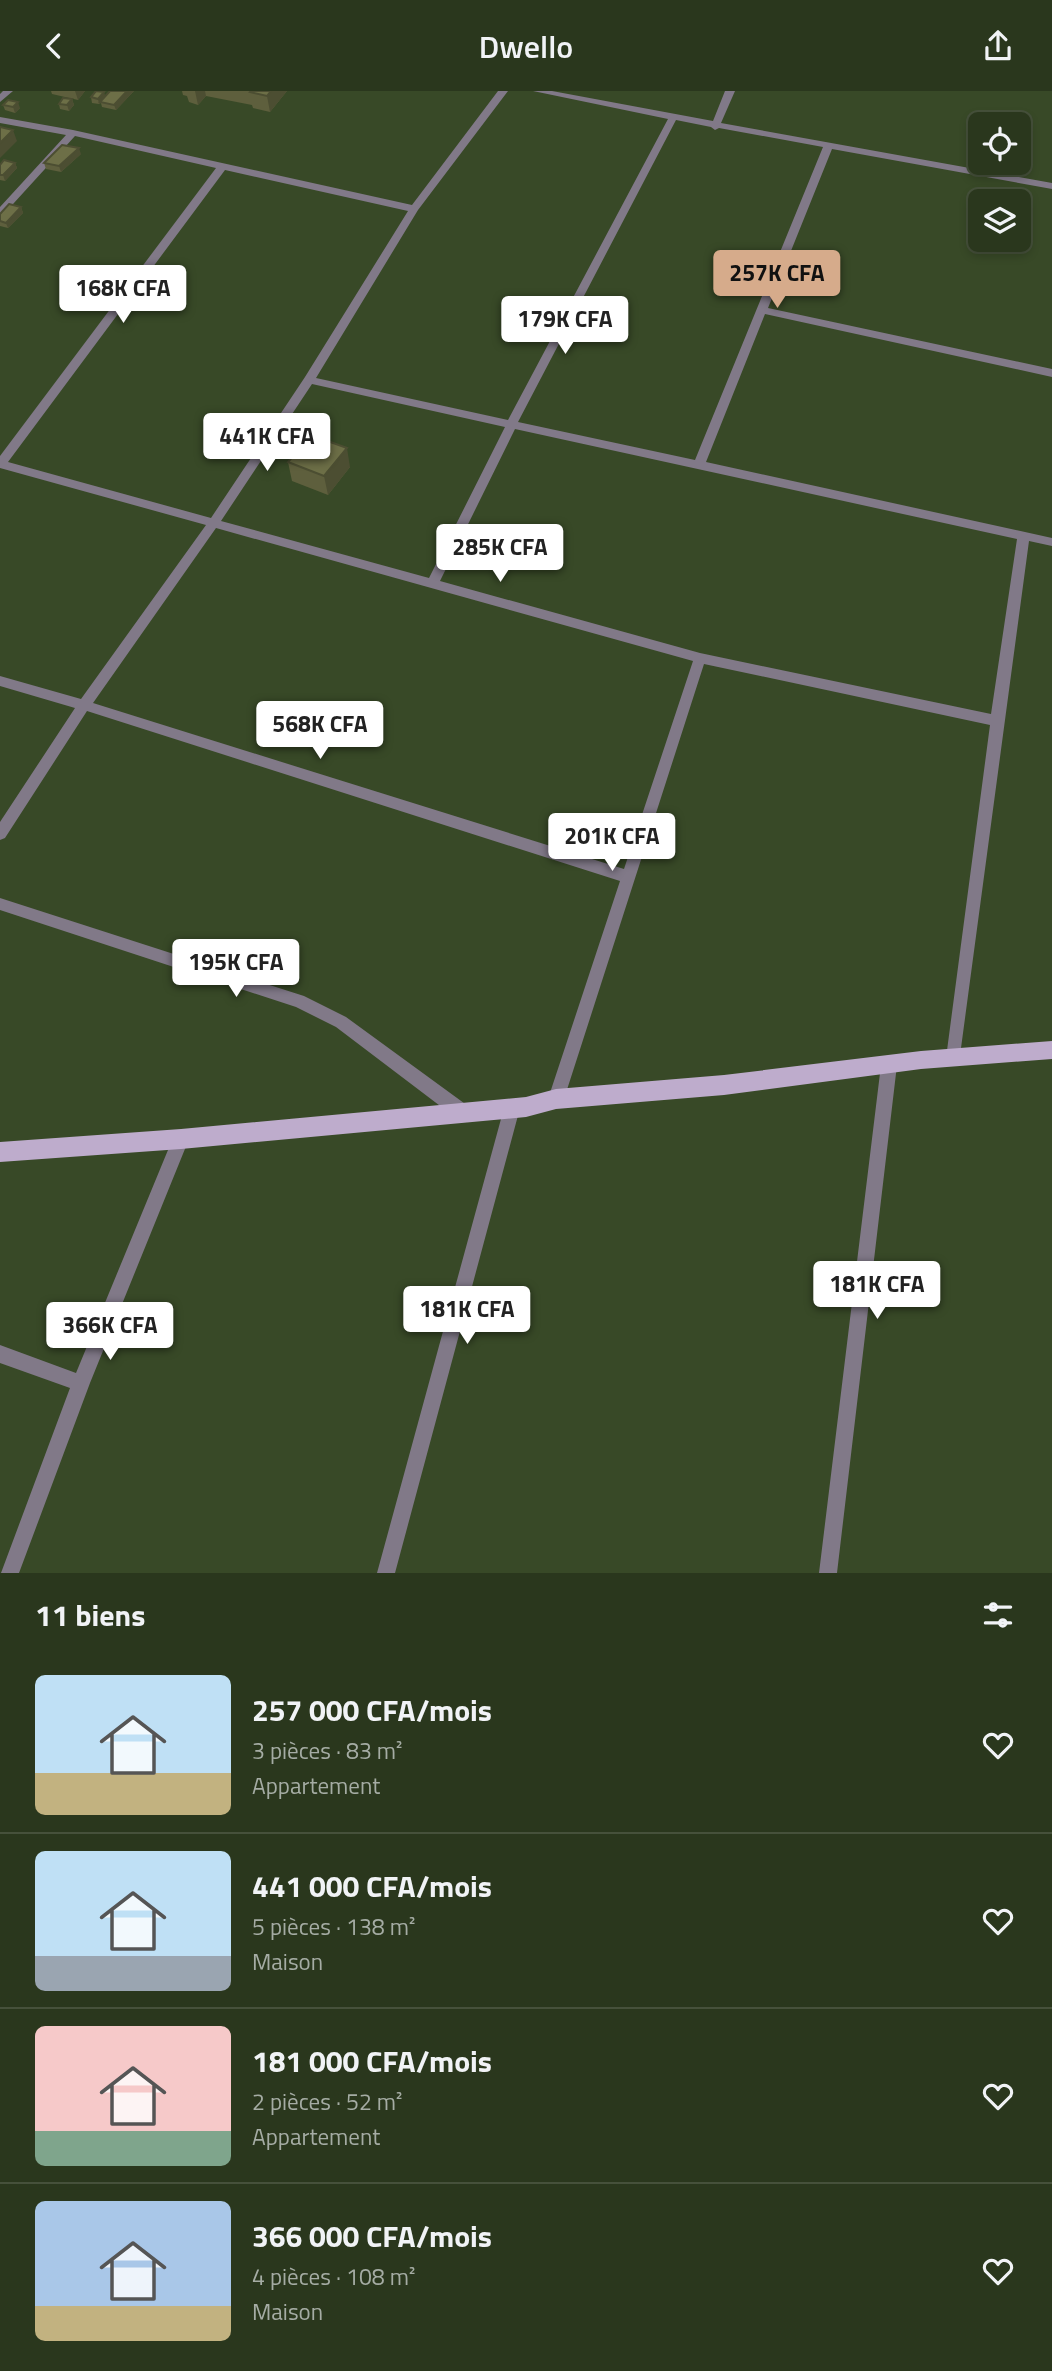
<!DOCTYPE html>
<html lang="fr">
<head>
<meta charset="utf-8">
<style>
	:root { --surface:#2a371d; --page:#36422a; --text:#f1f3f6; --muted:#a5aca4; --line:#46513b; --accent:#d6ab8b }
	body { margin:0; font-family:"Titillium Web",sans-serif; background:var(--page); color:var(--text); height:100vh; display:flex; flex-direction:column; font-size:26px; white-space:nowrap }
	* { box-sizing:border-box; margin:0 }
	p { font-size:23px; color:var(--muted) }
	.icon { flex:none; width:38px; height:38px; fill:none; stroke:currentColor; stroke-width:2; stroke-linecap:round; stroke-linejoin:round }
	.map { position:relative; height:1482px; overflow:hidden }
	.panel { display:flex; flex-direction:column; background:var(--surface); flex:1 }
	.panel>* { flex:none }
	.controls { position:absolute; left:968px; top:21px; display:grid; gap:14px }
	.controls a { display:grid; place-items:center; width:63px; height:63px; border-radius:10px; background:var(--surface); box-shadow:0 4px 10px #0003,0 0 0 2px var(--line); font-size:35px }
	.price { position:absolute; translate:-50% -60px; padding:0 16px; border-radius:7px; background:#fff; color:#222; font-size:23px; line-height:46px; filter:drop-shadow(0 2px 4px #0008) }
	.price::after { content:''; position:absolute; left:50%; top:42px; width:21px; height:16px; margin-left:-10px; background:inherit; clip-path:polygon(0 0,100% 0,50% 100%) }
	.price.current { background:var(--accent); color:#111 }
	ul { padding:0; list-style:none }
	li { display:flex; align-items:center; gap:21px; height:175px; padding:0 35px }
	li+li { border-top:2px solid var(--line) }
	li span { display:grid; place-items:center; flex:none; width:196px; height:140px; border-radius:10px; color:#555 }
	li>.icon { margin-inline-start:auto }
	span .icon { width:84px; height:84px; fill:#fffc; stroke-width:1 }
	li b { font-size:30px }
	h2 { display:flex; justify-content:space-between; align-items:center; height:84px; padding:0 35px; font-size:30px }
	header { display:flex; justify-content:space-between; align-items:center; height:91px; padding:0 35px; background:var(--surface); font-size:32px; font-weight:600 }
	.map>svg:first-child { display:block }
</style>
</head>
<body>
<header><svg class="icon" aria-label="back" viewBox="0 0 24 24"><path d="M15 5l-7 7 7 7"/></svg>Dwello<svg class="icon" aria-label="share" viewBox="0 0 24 24"><path d="M12 15V3M7 8l5-5 5 5M5 13v7h14v-7"/></svg></header>
<div class="map">
<svg width="1052" height="1482" viewBox="0 0 1052 1482">
	<rect width="100%" height="100%" fill="#384927"/>
	<g fill="none" stroke-linecap="round" stroke-linejoin="round">
		<path fill="#817988" fill-rule="evenodd" d="M3 0H13L0 11V3Z
			M498 0H508L418 119 316 287 508 329 668 28 533 0H552L713 30 725 0H735L721 32 1052 92V98L832 58 768 217 1052 278V286L765 223 706 371 1052 447V455L1029 450 959 972 954 974 949 972 946 967 990 634 704 573 564 1008 562 1013 556 1016 550 1013 548 1008 620 790 87 620 5 747 0 749V731L75 617 0 595V585L81 608 206 434 0 377V365L216 77 75 45 3 124 0 125V116L66 44 0 32V26L73 39 412 114ZM676 29 711 36 715 39 719 37 823 56 695 369 518 331ZM225 79 408 120 305 286 211 427 8 371ZM312 293 505 336 429 487 221 430ZM515 338 1017 448 991 623 700 562 440 490ZM216 437 693 570 624 778 93 612Z
			M0 807 304 905 346 926 468 1015 470 1021 468 1027 462 1029 456 1027 336 936 296 916 0 819Z
			M889 967 895 969 897 974 837 1482H819L881 974 883 969Z
			M512 1009 518 1011 520 1017 395 1482H377L504 1017 506 1011Z
			M181 1040 187 1042 189 1048 90 1292 19 1482H1L70 1297 0 1272V1254L76 1282 175 1042Z"/>
		<path fill="#beaccc" fill-rule="evenodd" d="M1052 950V968L921 978 724 1004 556 1018 526 1026 181 1058 0 1071V1051L181 1038 526 1006 556 998 724 984 921 960Z"/>
	</g>
	<path fill="#5e5f3d" d="M51 0H85L78 9 52 3Z
		M134 0 116 19 102 16 101 12 99 13 92 12 91 6 105 5Z
		M182 0H287L270 21 253 17 252 14 206 5 198 14 189 11 187 5 183 4Z
		M72 8 74 14 69 20 60 18 59 13Z
		M3 14 20 17 15 22 5 19Z
		M81 63 61 81 46 78 44 72Z
		M15 72 17 77 5 90 0 89V74Z
		M21 116 23 122 8 137 0 135V123Z
		M288 371 350 376 328 404 292 390Z"/>
	<path fill="#4c4e32" d="M75 0H85L78 9Z
		M127 0H134L116 19 114 14Z
		M195 0H205L206 5 198 14Z
		M271 0H287L270 21 267 5Z
		M104 1 106 7 99 13 98 8Z
		M72 8 74 14 69 20 67 14Z
		M18 11 20 17 15 22 13 16Z
		M13 39 17 50 0 67V52Z
		M79 57 81 63 61 81 59 75Z
		M15 72 17 77 5 90 3 84Z
		M21 116 23 122 8 137 6 132Z
		M347 357 350 376 328 404 324 385Z"/>
	<path fill="#6d6f47" stroke="#4c4e32" stroke-width="2" d="M96 0 104 1 98 8 91 6Z
		M110 0H127L114 14 100 11Z
		M251 0H271L267 5 250 1Z
		M63 7 72 8 67 14 59 13Z
		M8 9 18 11 13 16 3 14Z
		M0 36 13 39 0 52Z
		M62 54 79 57 59 75 44 72Z
		M4 69 15 72 3 84H0V74Z
		M9 113 21 116 6 132 0 130V123Z
		M311 344 347 357 324 385 288 371Z"/>
</svg>
<div class="controls">
<a><svg class="icon" aria-label="locate" viewBox="0 0 24 24"><circle cx="12" cy="12" r="6"/><path d="M12 2v4M12 18v4M2 12h4M18 12h4"/></svg></a>
<a><svg class="icon" aria-label="layers" viewBox="0 0 24 24"><path d="M12 4l9 5-9 5-9-5zM3 14l9 5 9-5"/></svg></a>
</div>
<b class="price current" style="left:777px;top:219px">257K CFA</b>
<b class="price" style="left:123px;top:234px">168K CFA</b>
<b class="price" style="left:565px;top:265px">179K CFA</b>
<b class="price" style="left:267px;top:382px">441K CFA</b>
<b class="price" style="left:500px;top:493px">285K CFA</b>
<b class="price" style="left:320px;top:670px">568K CFA</b>
<b class="price" style="left:612px;top:782px">201K CFA</b>
<b class="price" style="left:236px;top:908px">195K CFA</b>
<b class="price" style="left:877px;top:1230px">181K CFA</b>
<b class="price" style="left:467px;top:1255px">181K CFA</b>
<b class="price" style="left:110px;top:1271px">366K CFA</b>
</div>
<section class="panel">
<h2>11 biens<svg class="icon" aria-label="filters" viewBox="0 0 24 24"><path d="M4 7h16M4 17h16"/><circle cx="9" cy="7" r="2"/><circle cx="15" cy="17" r="2"/></svg></h2>
<ul>
<li><span style="background:linear-gradient(#bfe0f5 70%,#c2b280 0)"><svg class="icon" aria-label="home" viewBox="0 0 24 24"><path d="M3 11l9-7 9 7M6 9v11h12V9"/></svg></span><div><b>257 000 CFA/mois</b><p>3 pièces · 83 m²</p><p>Appartement</p></div><svg class="icon" aria-label="heart" viewBox="0 0 24 24"><path d="M12 20l-8-8c-3-5 5-10 8-4 3-6 11-1 8 4z"/></svg></li>
<li><span style="background:linear-gradient(#bfe0f5 75%,#9aa5b1 0)"><svg class="icon" aria-label="home" viewBox="0 0 24 24"><path d="M3 11l9-7 9 7M6 9v11h12V9"/></svg></span><div><b>441 000 CFA/mois</b><p>5 pièces · 138 m²</p><p>Maison</p></div><svg class="icon" aria-label="heart" viewBox="0 0 24 24"><path d="M12 20l-8-8c-3-5 5-10 8-4 3-6 11-1 8 4z"/></svg></li>
<li><span style="background:linear-gradient(#f6c9c9 75%,#7fa58c 0)"><svg class="icon" aria-label="home" viewBox="0 0 24 24"><path d="M3 11l9-7 9 7M6 9v11h12V9"/></svg></span><div><b>181 000 CFA/mois</b><p>2 pièces · 52 m²</p><p>Appartement</p></div><svg class="icon" aria-label="heart" viewBox="0 0 24 24"><path d="M12 20l-8-8c-3-5 5-10 8-4 3-6 11-1 8 4z"/></svg></li>
<li><span style="background:linear-gradient(#a9c7e8 75%,#c2b280 0)"><svg class="icon" aria-label="home" viewBox="0 0 24 24"><path d="M3 11l9-7 9 7M6 9v11h12V9"/></svg></span><div><b>366 000 CFA/mois</b><p>4 pièces · 108 m²</p><p>Maison</p></div><svg class="icon" aria-label="heart" viewBox="0 0 24 24"><path d="M12 20l-8-8c-3-5 5-10 8-4 3-6 11-1 8 4z"/></svg></li>
</ul>
</section>
</body>
</html>
